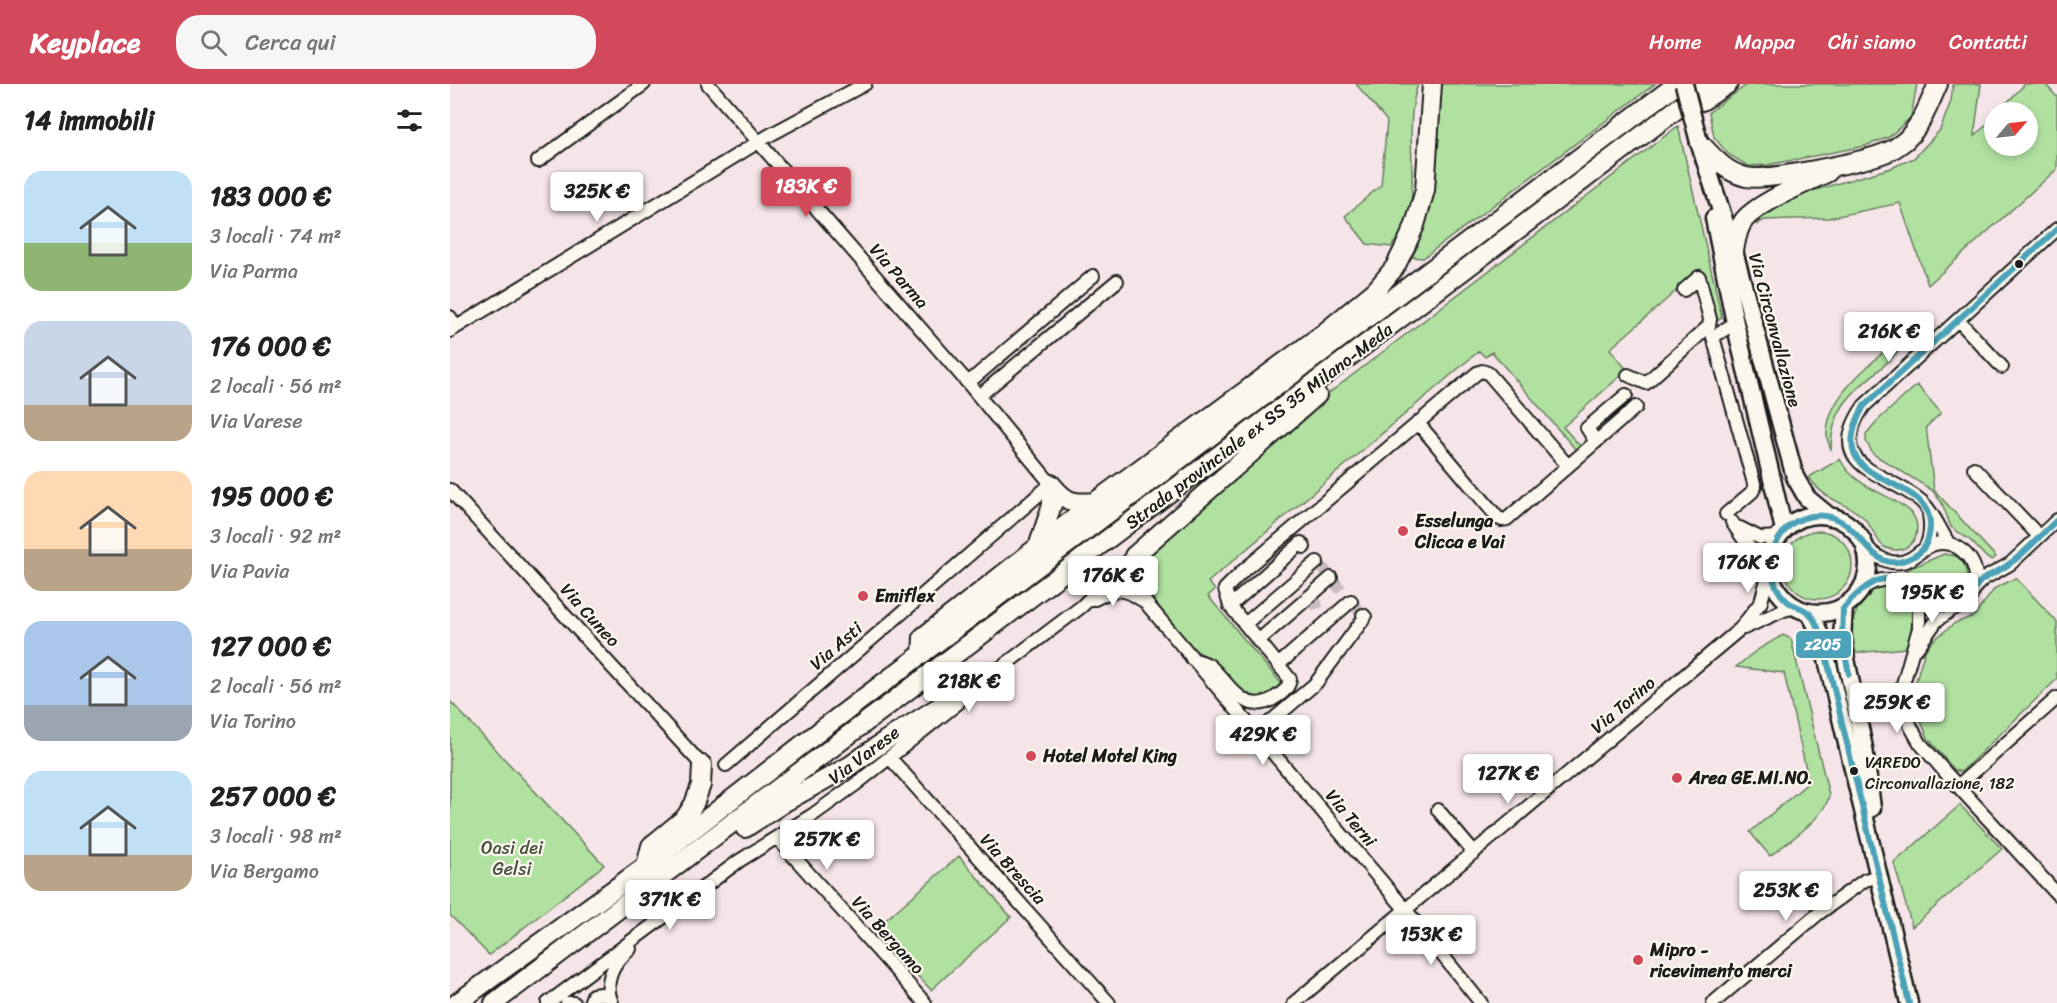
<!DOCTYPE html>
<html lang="it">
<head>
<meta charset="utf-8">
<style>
	:root { --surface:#fff; --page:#f6f6f6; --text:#222; --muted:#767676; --accent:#d1495b }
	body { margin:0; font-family:Sriracha,sans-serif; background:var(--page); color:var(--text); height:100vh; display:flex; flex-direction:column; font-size:22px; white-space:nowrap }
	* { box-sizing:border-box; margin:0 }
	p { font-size:20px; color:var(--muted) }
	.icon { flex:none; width:33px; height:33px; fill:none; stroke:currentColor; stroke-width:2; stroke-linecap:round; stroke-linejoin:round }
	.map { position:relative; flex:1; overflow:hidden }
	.sheet { display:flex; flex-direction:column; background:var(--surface); width:450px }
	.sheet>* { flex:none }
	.needle { width:39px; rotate:62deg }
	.fabs { position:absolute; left:1534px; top:18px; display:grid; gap:12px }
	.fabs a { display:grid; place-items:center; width:54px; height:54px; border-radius:50%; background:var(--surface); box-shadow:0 3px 9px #0003; font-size:30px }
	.price { position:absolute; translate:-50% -51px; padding:0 14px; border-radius:6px; background:#fff; color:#222; font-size:20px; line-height:39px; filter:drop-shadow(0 2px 3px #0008) }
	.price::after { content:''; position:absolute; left:50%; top:36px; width:18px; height:14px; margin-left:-9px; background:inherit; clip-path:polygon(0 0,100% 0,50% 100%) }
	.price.selected { background:var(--accent); color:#fff }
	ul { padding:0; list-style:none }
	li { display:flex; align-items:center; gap:18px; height:150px; padding:0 24px }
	li span { display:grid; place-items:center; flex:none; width:168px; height:120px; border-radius:18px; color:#555 }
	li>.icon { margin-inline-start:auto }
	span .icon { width:72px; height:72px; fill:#fffc; stroke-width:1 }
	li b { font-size:26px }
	h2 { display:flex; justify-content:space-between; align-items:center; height:72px; padding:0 24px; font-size:26px }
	header { display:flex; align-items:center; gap:36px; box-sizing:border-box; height:84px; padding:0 30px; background:var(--accent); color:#fff }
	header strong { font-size:28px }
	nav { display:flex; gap:33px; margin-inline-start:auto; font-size:21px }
	.search { width:420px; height:54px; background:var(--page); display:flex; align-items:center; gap:15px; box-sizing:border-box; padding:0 21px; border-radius:24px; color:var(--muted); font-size:22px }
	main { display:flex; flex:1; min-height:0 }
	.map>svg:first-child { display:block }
</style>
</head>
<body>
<header>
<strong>Keyplace</strong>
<div class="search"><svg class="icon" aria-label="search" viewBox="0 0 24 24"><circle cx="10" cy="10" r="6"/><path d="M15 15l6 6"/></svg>Cerca qui</div>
<nav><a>Home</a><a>Mappa</a><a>Chi siamo</a><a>Contatti</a></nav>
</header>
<main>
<section class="sheet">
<h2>14 immobili<svg class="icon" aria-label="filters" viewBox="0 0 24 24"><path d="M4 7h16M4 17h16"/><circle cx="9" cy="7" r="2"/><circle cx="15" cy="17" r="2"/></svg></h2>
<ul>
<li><span style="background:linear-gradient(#bfe0f5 60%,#8fb573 0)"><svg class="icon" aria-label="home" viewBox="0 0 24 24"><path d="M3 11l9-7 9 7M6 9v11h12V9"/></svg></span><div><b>183 000 €</b><p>3 locali · 74 m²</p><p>Via Parma</p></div></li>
<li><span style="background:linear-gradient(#c9d6e8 70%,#b9a48a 0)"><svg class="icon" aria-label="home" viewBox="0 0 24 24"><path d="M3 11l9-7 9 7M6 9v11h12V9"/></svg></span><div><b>176 000 €</b><p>2 locali · 56 m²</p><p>Via Varese</p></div></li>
<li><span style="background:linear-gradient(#ffd9b3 65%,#b9a48a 0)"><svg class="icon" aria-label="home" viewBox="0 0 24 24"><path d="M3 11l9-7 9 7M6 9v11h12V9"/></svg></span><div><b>195 000 €</b><p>3 locali · 92 m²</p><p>Via Pavia</p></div></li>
<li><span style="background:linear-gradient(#a9c7e8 70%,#9aa5b1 0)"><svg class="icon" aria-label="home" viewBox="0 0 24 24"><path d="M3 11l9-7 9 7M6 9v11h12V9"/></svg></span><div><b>127 000 €</b><p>2 locali · 56 m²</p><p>Via Torino</p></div></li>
<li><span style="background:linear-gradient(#bfe0f5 70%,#b9a48a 0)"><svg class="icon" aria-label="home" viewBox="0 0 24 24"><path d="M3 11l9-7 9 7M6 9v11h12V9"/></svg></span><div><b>257 000 €</b><p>3 locali · 98 m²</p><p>Via Bergamo</p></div></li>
</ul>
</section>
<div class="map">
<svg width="1607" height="919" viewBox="0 0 1607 919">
	<rect width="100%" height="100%" fill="#f6e5e8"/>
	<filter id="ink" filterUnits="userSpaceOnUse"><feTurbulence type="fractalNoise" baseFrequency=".0167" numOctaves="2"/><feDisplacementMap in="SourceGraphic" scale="12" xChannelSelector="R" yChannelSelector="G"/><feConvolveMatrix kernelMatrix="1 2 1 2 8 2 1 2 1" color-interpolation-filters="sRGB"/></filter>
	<g filter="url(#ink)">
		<path fill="#b1e1a1" stroke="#667e5e" stroke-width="1.5" d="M906 0H968C953 43 969 91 958 135 956 144 947 154 941 163L917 160 895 132 931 101 937 37Z
			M990 0H1205L973 174 962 173 968 162Z
			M1298 0H1467L1461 33 1439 53 1415 62 1317 81 1298 82 1278 70 1264 53 1259 28Z
			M1503 0H1531L1524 53 1545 32V62H1578V28H1548L1575 0H1595L1607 13V85L1478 201 1450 119 1378 134 1314 136 1306 141 1316 127 1362 107 1441 84 1464 74 1490 46 1501 17Z
			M1228 42 1272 233 1262 242 1264 235 1251 185 1160 265 1177 286 1113 343 1132 364 1122 373 1120 371 1126 366 1042 268 1035 273 1029 267 758 498 765 506 758 512 830 598 840 590 835 602 816 615H802L793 611 763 576 741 564 689 497 686 488 687 480 870 316Z
			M1438 237 1457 257C1427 298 1381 306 1381 366 1379 360 1376 354 1377 348 1379 310 1418 284 1443 259Z
			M1467 301 1491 329 1476 343 1484 406 1546 473 1542 476 1537 474 1521 457 1501 443 1492 419 1482 406 1423 370 1416 357V350L1427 337Z
			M1390 375C1405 405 1438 408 1461 428 1477 449 1458 475 1434 463 1424 454 1422 441 1412 432 1391 415 1376 419 1359 393Z
			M1334 481a34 34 0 1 1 68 0a34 34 0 1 1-68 0Z
			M1494 470C1497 471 1504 471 1507 473 1525 485 1517 516 1495 515 1480 515 1467 499 1455 492L1456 486Z
			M1566 494 1607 538V595L1511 688 1504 686 1478 654 1464 620 1465 601 1471 579 1476 565 1485 555 1505 539 1524 532 1545 504Z
			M1444 500 1443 507 1448 509 1450 503C1469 520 1465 543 1456 564L1406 569 1401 542 1407 526 1420 509 1431 501Z
			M1333 551 1341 555 1379 711C1376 733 1338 758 1320 772L1300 748 1359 698 1334 589 1286 583 1307 566Z
			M0 617 154 781 39 871 0 831Z
			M1510 721 1552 765 1462 843 1444 779Z
			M509 772 561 833 481 906 424 846Z"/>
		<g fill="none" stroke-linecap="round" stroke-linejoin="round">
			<path stroke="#cabdbf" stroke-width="12" stroke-dasharray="12 6" stroke-linecap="butt" d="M869 480 879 491
				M883 497 893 508
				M864 513 869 529
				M902 519 913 531"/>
			<defs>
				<path id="minor" d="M258 0 518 299 601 400 276 681
					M88 77 194 0
					M0 233 6 243
					M1508 236 1552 283
					M0 247 318 52 415 0
					M1178 291 1196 299 1259 242 1260 235 1249 193 1234 206
					M518 299 643 192
					M529 312 667 197
					M968 339 1048 434 1052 436 1057 435 1186 323
					M1146 358 1137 344 1176 311
					M1524 384 1589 452
					M0 406 252 681
					M1276 430 1302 408 1305 403 1263 253 1285 239
					M1282 438 1325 501
					M1290 444 1310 454 1329 453
					M1499 460C1490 446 1484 429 1471 417 1437 388 1371 384 1414 322L1607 145
					M1474 466C1481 455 1481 442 1479 430
					M684 473C676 491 686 504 696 519L955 825 1031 919
					M1526 502 1533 495 1560 480 1607 436
					M1412 505C1427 493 1447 492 1461 506 1468 513 1473 520 1482 524 1502 533 1528 516 1526 493 1525 473 1505 455 1485 460 1476 462 1469 469 1462 474 1443 485 1426 474 1414 460
					M645 515C665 504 673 503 692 516
					M1469 515V544L1453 600 1452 620 1461 643 1470 659 1495 688 1607 810
					M780 522 851 459 854 463
					M795 540 867 478
					M1294 544 1334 526 1346 523
					M808 557 881 494
					M1467 564 1487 536 1501 526
					M742 575C748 577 755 578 760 582 779 598 794 635 826 613 833 609 839 603 840 595L780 522 775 505 794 486 1027 289 1032 287 1038 289 1118 382
					M828 581 901 517
					M540 592 631 523 684 472
					M806 650 866 599 915 533 913 531
					M440 674 659 919
					M1509 701 1607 614
					M988 726 1024 769
					M327 754 475 919
					M98 919 289 777 364 730 406 700 508 619
					M117 919H124
					M140 919 143 911 151 910 159 913
					M162 919C153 898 163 879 180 865
					M844 919 1290 545 1311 518 1321 480
					M1263 919 1368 830 1415 796 1429 792"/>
				<path id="major" d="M1249 58 1284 167 1345 393 1357 414 1380 433
					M1264 134 1285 239 1334 446
					M1320 480a49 49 0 1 1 98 0a49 49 0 1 1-98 0Z
					M1394 523 1392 555 1414 664 1422 724
					M1359 528 1366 541 1373 559 1459 919"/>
				<path id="highway" d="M1252 17 1278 0
					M1249 58C1263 73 1275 88 1296 93 1314 98 1417 77 1437 68 1443 66 1451 60 1456 56 1472 40 1479 20 1488 0
					M1284 167C1286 156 1287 145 1294 136 1309 118 1357 99 1378 88
					M601 400C616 418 621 420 645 418
					M589 460 602 421 601 400
					M684 472 867 311
					M472 571 473 553 645 418 874 249 926 206 945 183 955 163 965 141 975 106 982 0
					M295 744 335 718 401 681 436 656 545 588
					M196 782 201 762 235 734 244 720 251 701 252 681
					M7 919 196 782 375 643 1227 0
					M44 919 1260 0"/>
			</defs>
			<use href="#minor" stroke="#1c1c1c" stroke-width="16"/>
			<use href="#major" stroke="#1c1c1c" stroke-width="21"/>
			<use href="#highway" stroke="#1c1c1c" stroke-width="22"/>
			<use href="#minor" stroke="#fbf7ec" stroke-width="12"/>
			<use href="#major" stroke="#fbf7ec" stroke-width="16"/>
			<use href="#highway" stroke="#fbf7ec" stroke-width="18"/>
			<defs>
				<path id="major-bridge" d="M1234 0 1249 58"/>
			</defs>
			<use href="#major-bridge" stroke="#1c1c1c" stroke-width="21" stroke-linecap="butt"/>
			<use href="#major-bridge" stroke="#fbf7ec" stroke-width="16"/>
			<defs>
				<path id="bus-1" d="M1399 590 1392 555 1393 525C1456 452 1459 536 1502 525 1518 522 1520 506 1531 497 1540 490 1550 487 1559 480 1577 468 1591 450 1607 436
					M1459 919 1373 559C1370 549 1367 538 1360 530 1354 523 1344 523 1337 517 1318 500 1317 469 1332 450 1339 440 1349 434 1362 432 1416 424 1414 502 1466 471 1477 464 1480 453 1480 440 1479 387 1366 406 1414 322L1607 145"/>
			</defs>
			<use href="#bus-1" stroke="#fbf7ec" stroke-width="10"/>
			<use href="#bus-1" stroke="#4ca2b8" stroke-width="6"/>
		</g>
	</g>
	<g fill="#1c1c1c" stroke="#fbf7ec" stroke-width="2">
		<circle cx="1569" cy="180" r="5"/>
		<circle cx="1404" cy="687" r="5"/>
	</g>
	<g fill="#d1495b" stroke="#fbf7ec" stroke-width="2">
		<circle cx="953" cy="447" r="6"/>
		<circle cx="413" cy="512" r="6"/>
		<circle cx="581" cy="672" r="6"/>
		<circle cx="1227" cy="694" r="6"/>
		<circle cx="1188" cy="876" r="6"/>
	</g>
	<g text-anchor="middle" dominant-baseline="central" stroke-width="4.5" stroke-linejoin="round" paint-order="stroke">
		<g font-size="16" fill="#1c1c1c" stroke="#fbf7ec" text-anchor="start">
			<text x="1415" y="678">VAREDO<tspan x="1415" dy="21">Circonvallazione, 182</tspan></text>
		</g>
		<g font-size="18" fill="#1c1c1c" stroke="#fbf7ec">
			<text transform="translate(449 192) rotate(49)">Via Parma</text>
			<text transform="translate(1325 246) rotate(75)">Via Circonvallazione</text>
			<text transform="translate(809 342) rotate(-37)">Strada provinciale ex SS 35 Milano-Meda</text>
			<text transform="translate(140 531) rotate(48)">Via Cuneo</text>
			<text transform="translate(386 562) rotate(-41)">Via Asti</text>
			<text transform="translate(1173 621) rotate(-40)">Via Torino</text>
			<text transform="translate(414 671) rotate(-37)">Via Varese</text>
			<text transform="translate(901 734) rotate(50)">Via Terni</text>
			<text transform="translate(563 785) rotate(48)">Via Brescia</text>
			<text transform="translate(438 851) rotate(48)">Via Bergamo</text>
		</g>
		<g font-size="18" font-weight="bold" fill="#1c1c1c" stroke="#fbf7ec" text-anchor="start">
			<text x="965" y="437">Esselunga<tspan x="965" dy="21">Clicca e Vai</tspan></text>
			<text x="425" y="512">Emiflex</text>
			<text x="593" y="672">Hotel Motel King</text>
			<text x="1239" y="694">Area GE.MI.NO.</text>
			<text x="1200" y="866">Mipro -<tspan x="1200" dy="21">ricevimento merci</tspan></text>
		</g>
		<g font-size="18" fill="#495744" stroke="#fbf7ec">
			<text x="62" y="764">Oasi dei<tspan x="62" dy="21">Gelsi</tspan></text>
		</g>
	</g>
	<rect stroke="#fbf7ec" stroke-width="2" x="1345" y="546" width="57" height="29" rx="6" fill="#4ca2b8"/>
	<g font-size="16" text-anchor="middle" font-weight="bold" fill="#fff">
		<text x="1373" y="566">z205</text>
	</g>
</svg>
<div class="fabs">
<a><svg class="needle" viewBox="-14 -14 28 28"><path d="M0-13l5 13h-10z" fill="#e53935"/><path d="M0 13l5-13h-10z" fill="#767676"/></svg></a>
</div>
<b class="price selected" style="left:356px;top:134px">183K €</b>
<b class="price" style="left:147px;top:139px">325K €</b>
<b class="price" style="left:1439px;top:279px">216K €</b>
<b class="price" style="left:1298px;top:510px">176K €</b>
<b class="price" style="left:663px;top:523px">176K €</b>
<b class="price" style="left:1482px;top:540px">195K €</b>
<b class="price" style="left:519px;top:629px">218K €</b>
<b class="price" style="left:1447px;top:650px">259K €</b>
<b class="price" style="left:813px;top:682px">429K €</b>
<b class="price" style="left:1058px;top:721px">127K €</b>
<b class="price" style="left:377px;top:787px">257K €</b>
<b class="price" style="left:1336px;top:838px">253K €</b>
<b class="price" style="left:220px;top:847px">371K €</b>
<b class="price" style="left:981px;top:882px">153K €</b>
</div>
</main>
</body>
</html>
